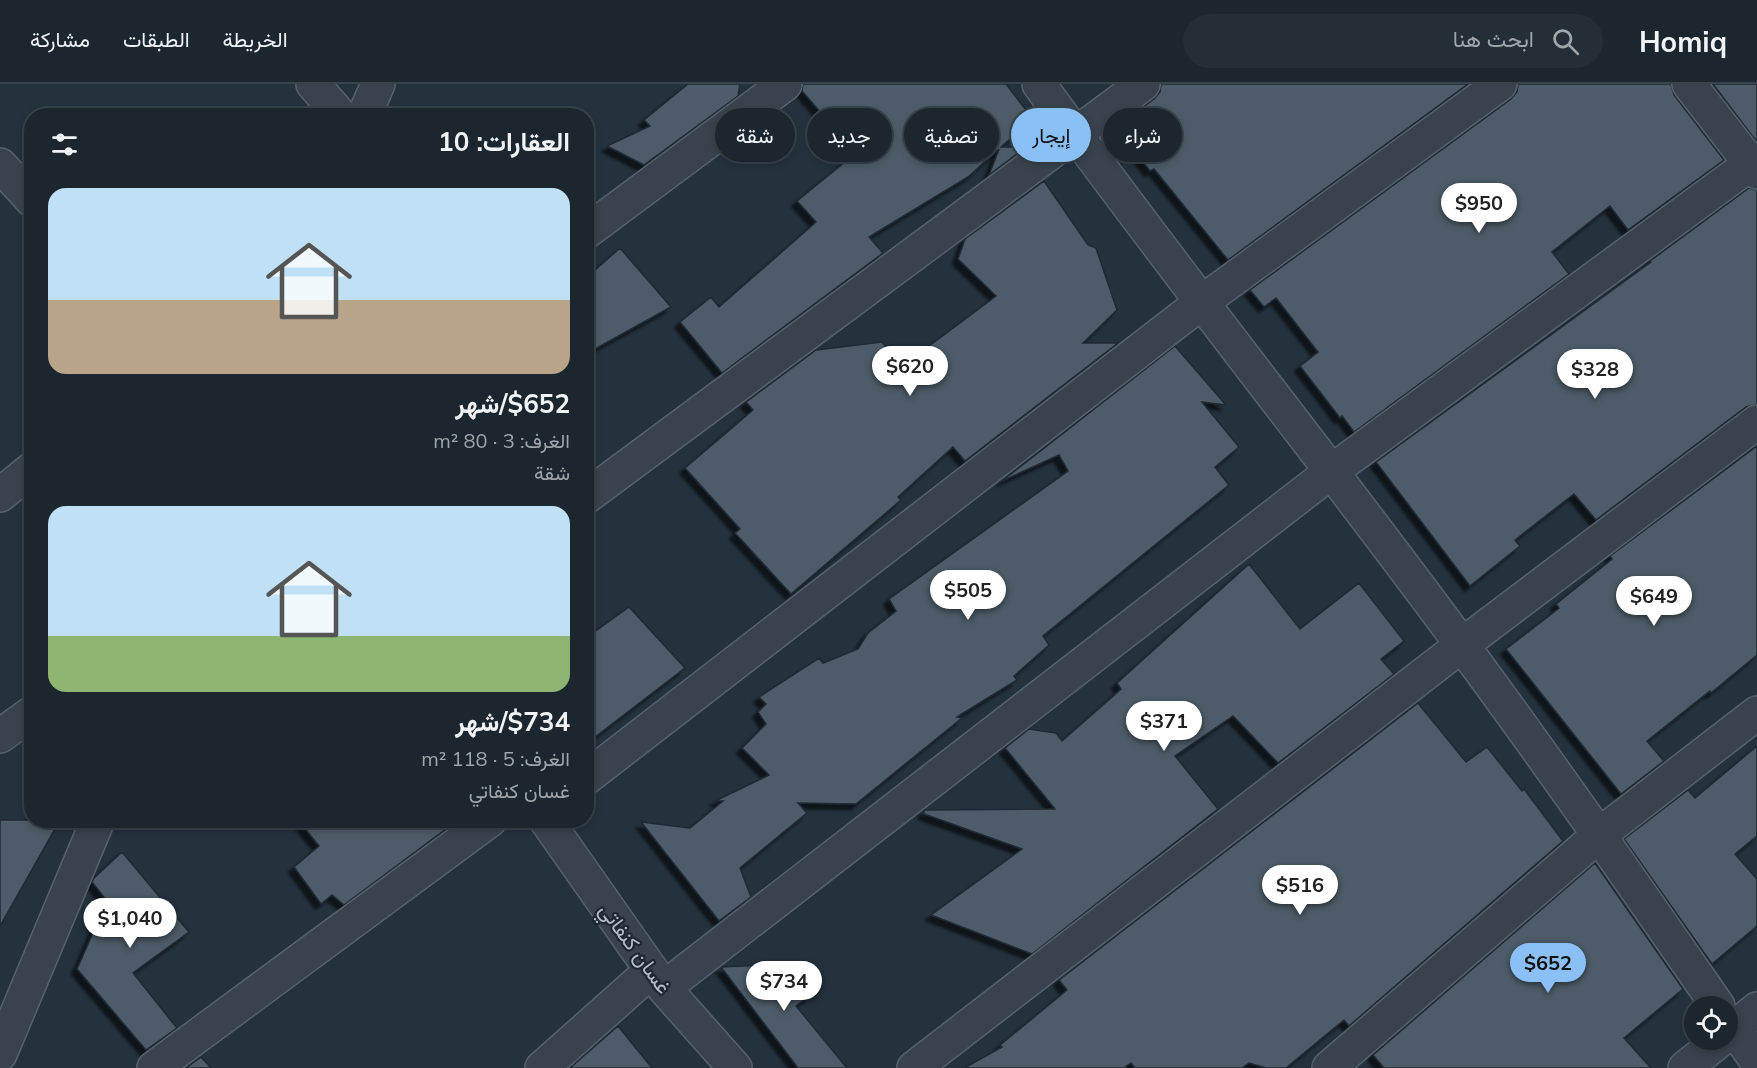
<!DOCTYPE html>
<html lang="ar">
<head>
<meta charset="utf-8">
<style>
	:root { --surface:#1b262e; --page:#242e36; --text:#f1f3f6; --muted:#a0a5aa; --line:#39434a; --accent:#8bc0f7 }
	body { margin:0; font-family:Mulish,Vazirmatn,sans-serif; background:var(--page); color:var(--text); direction:rtl; height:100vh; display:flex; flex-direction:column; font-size:22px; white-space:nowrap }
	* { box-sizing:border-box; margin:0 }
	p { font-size:20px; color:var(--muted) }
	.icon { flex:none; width:33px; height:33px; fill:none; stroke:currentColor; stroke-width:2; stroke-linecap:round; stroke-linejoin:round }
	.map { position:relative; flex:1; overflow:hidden; direction:ltr }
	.details { position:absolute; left:24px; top:24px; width:570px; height:720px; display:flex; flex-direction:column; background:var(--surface); border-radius:24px; box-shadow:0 3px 9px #0003,0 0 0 2px var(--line); direction:rtl }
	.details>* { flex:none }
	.top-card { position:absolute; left:612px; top:24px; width:570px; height:54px; direction:rtl; display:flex; gap:12px }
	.buttons { position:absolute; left:1684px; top:912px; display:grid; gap:12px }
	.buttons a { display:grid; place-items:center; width:54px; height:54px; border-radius:50%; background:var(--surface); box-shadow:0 3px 9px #0003,0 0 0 2px var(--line); font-size:30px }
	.price { position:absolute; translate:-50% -51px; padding:0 14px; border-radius:21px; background:#fff; color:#222; font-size:20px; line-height:39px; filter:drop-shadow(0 2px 3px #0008) }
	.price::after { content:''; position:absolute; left:50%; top:36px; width:18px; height:14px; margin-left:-9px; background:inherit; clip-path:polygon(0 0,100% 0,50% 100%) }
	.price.on { background:var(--accent); color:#111 }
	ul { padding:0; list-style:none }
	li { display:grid; align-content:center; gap:12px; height:318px; padding:0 24px }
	li span { display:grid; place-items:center; height:186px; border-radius:18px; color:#555 }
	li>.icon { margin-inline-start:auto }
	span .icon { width:108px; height:108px; fill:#fffc; stroke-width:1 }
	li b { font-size:26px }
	h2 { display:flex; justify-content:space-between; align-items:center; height:72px; padding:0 24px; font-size:26px }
	.tag { padding:0 21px; border-radius:27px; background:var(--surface); box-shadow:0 3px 9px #0003,0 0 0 2px var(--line); font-size:21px; line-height:54px }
	.tag.on { background:var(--accent); color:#111 }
	header { display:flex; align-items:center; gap:36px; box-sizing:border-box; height:84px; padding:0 30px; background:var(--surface); border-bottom:2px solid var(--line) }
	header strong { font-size:28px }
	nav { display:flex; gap:33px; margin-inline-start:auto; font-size:21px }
	.search { width:420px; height:54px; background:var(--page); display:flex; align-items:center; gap:15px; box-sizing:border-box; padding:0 21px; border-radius:33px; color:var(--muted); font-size:22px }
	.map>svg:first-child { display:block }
</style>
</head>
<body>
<header>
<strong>Homiq</strong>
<div class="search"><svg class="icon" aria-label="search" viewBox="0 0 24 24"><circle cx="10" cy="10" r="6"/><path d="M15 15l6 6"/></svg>ابحث هنا</div>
<nav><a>الخريطة</a><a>الطبقات</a><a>مشاركة</a></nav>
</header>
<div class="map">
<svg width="1757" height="984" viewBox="0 0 1757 984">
	<defs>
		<filter id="shadow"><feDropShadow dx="-5.5" dy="5.5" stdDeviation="1.5" flood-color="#0009"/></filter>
	</defs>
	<rect width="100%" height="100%" fill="#24323e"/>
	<path fill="#4d5b68" stroke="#1f2a35" stroke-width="1.5" filter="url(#shadow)" d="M688 0H740L738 12 644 81 607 62 650 42 644 36Z
		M803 0H1006L1033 35 1001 63H1020L1022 66 989 91 999 65 968 93 869 153 883 169 722 289 680 238 711 213 719 223 816 138 797 117 856 69 802 7Z
		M1161 0H1468L1228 176 1154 85 1150 87 1116 43 1154 15 1160 8Z
		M1518 0H1671L1674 11 1724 76 1628 146 1610 122 1552 168 1569 190 1354 348 1342 332 1340 334 1300 282 1318 268 1276 214 1264 223 1250 206 1511 15 1517 8Z
		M1713 0H1757V57H1756Z
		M1044 97 1088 161 1096 164 1117 226 1083 259H1118L965 377 953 363 898 413 901 416 791 510 735 449 740 445 685 384 753 326 746 318 816 266 882 258 901 283 996 212 958 175 965 155Z
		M1749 104 1757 106V320L1746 323 1596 436 1574 410 1515 456 1520 462 1470 502 1376 378 1651 178 1650 177Z
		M620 164 671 223 586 270V194Z
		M1175 262 1226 321 1202 318 1239 363 1215 383 1229 401 1043 552 1049 561 1014 592 1017 596 957 633 962 634 856 720 798 719 807 729 740 784 751 813 719 837 641 738 690 744 723 717H715L769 691 742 664 766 640 758 628 766 620 759 613 819 574 823 579 858 565 868 549 896 527 889 515 1068 387 1059 371 1002 397Z
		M1757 362V571L1711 609 1710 607 1647 657 1664 677 1621 710 1506 565 1559 524 1556 520 1612 475 1610 472Z
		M1249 480 1300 545 1359 499 1404 557 1381 575 1394 590 1278 679 1233 632 1175 672 1218 725 1032 870 931 831 1022 765 924 730V726L1055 725 1005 664 1029 645 1056 649 1062 657 1121 605 1117 599Z
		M629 523 685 584 586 660V554Z
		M1418 619 1466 678 1487 663 1522 707 1524 705 1563 757 1349 942 1344 936 1286 984H1266L1249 979 1242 984H1135L1131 979 1124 984H964L1002 963 1000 961 1067 906 1059 896Z
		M1757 662V752L1735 770 1757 795V842L1712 880 1624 755 1688 706 1695 714Z
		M0 736H60L0 842Z
		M298 736H458L344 821 332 811 321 820 294 783 319 762Z
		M122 768 189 848 133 889 177 944 146 966 77 885 107 817 92 798 94 794Z
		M1595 779 1683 905 1624 954 1651 984H1384L1373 971Z
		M787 880 811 911 796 922 847 984H798L721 883Z
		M618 942 652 984H570Z
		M201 973 211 984H186Z"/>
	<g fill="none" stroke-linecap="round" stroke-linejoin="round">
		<defs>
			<path id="minor" d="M313 0 341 32
				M1039 0C1176 190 1323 372 1462 561 1550 680 1634 801 1718 922
				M1689 0 1757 88
				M364 32 378 0
				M0 81 32 116
				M586 148 785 0
				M0 411 32 385
				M586 413 1143 0
				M0 652 32 629
				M586 694 1202 218 1500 0
				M546 736 664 904 735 984
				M664 904 1332 387 1757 75
				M1728 937 1757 977
				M1728 949 1757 925
				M0 970 98 736
				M154 984 490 736
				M542 984 651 887
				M914 984 1462 561 1757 338
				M1329 984 1599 751 1757 629
				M1685 984 1720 956"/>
		</defs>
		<use href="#minor" stroke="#56616c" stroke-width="36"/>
		<use href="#minor" stroke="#38434e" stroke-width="33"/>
	</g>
	<g text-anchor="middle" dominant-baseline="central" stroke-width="4.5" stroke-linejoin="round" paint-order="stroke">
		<g font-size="21" fill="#b4bec9" stroke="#1d2833">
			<text transform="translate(636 864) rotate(54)">غسان كنفاتي</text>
		</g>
	</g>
</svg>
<div class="buttons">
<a><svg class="icon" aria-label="locate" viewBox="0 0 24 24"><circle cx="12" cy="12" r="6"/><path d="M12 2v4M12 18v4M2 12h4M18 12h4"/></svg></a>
</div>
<b class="price" style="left:1479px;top:150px">$950</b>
<b class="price" style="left:910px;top:313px">$620</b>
<b class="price" style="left:1595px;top:316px">$328</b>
<b class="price" style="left:968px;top:537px">$505</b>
<b class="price" style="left:1654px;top:543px">$649</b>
<b class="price" style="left:1164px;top:668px">$371</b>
<b class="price" style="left:1300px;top:832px">$516</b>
<b class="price" style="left:130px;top:865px">$1,040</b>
<b class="price on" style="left:1548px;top:910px">$652</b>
<b class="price" style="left:784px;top:928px">$734</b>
<div class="top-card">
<a class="tag">شراء</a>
<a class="tag on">إيجار</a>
<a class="tag">تصفية</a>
<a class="tag">جديد</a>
<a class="tag">شقة</a>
</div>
<section class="details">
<h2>العقارات: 10<svg class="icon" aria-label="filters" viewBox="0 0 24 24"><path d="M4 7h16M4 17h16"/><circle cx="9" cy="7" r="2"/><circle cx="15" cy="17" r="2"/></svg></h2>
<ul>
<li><span style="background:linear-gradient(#bfe0f5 60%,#b9a48a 0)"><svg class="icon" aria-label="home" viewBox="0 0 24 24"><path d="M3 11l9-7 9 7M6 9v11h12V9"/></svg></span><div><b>$652/شهر</b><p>الغرف: 3 · 80 m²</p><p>شقة</p></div></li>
<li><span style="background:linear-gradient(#bfe0f5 70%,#8fb573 0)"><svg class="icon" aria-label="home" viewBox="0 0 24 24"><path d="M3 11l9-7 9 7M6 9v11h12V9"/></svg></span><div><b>$734/شهر</b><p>الغرف: 5 · 118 m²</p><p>غسان كنفاتي</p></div></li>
</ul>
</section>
</div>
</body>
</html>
